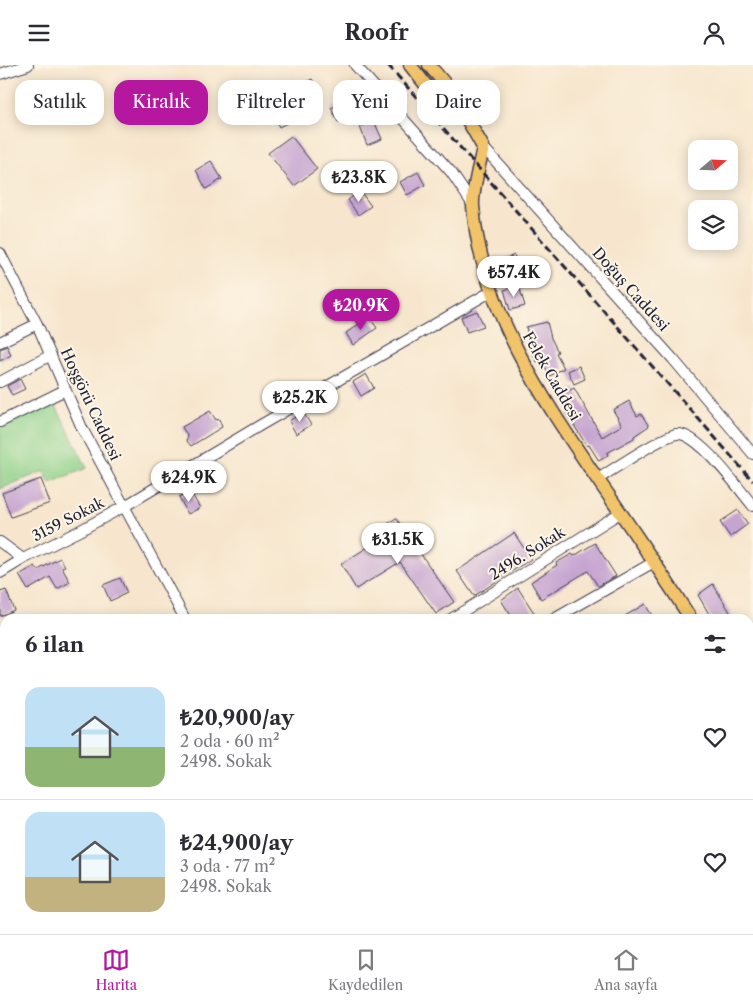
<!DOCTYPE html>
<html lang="tr">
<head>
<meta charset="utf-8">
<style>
	:root { --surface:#fff; --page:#f2f2f3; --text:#2b2b33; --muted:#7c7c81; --line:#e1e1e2; --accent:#b5179e }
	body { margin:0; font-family:"Libre Caslon Text",serif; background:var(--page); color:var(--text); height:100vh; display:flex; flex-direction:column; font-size:19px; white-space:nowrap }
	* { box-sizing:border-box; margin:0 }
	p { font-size:16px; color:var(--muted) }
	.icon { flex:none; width:28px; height:28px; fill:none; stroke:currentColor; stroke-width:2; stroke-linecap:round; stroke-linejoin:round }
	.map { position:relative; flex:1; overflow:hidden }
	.details { position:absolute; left:0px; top:549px; width:754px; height:321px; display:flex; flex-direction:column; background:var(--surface); border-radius:15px 15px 0 0; box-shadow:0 2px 12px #0003 }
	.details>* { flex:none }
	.hud { position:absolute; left:15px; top:15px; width:500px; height:45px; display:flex; gap:10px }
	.needle { width:32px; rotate:71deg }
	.controls { position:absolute; left:688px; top:75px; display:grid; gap:10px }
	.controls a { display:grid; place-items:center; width:50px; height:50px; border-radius:10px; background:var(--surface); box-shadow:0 2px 12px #0003; font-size:25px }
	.price { position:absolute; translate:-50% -42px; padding:0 11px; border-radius:18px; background:#fff; color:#222; font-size:16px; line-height:32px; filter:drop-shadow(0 1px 2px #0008) }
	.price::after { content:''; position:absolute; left:50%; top:30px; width:15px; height:11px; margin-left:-8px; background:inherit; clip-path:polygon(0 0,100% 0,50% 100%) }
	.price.current { background:var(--accent); color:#fff }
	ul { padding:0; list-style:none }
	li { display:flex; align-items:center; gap:15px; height:125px; padding:0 25px }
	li+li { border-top:1px solid var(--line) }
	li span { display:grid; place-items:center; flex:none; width:140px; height:100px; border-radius:15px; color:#555 }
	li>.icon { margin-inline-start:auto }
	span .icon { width:60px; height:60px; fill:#fffc; stroke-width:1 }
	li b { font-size:21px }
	h2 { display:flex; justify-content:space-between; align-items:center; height:60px; padding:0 25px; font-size:21px }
	.tag { padding:0 18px; border-radius:15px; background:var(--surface); box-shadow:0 2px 12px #0003; font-size:18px; line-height:45px }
	.tag.current { background:var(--accent); color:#fff }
	header { display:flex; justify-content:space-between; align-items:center; height:65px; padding:0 25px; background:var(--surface); font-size:22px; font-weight:700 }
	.tab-bar { display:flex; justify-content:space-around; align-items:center; height:70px; border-top:1px solid var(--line); background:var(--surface); font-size:14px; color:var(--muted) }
	.tab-bar a { display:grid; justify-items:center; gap:2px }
	.tab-bar .current { color:var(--accent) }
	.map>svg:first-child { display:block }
</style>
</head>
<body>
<header><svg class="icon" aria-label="menu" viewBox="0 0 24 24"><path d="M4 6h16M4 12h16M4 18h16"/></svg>Roofr<svg class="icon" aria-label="person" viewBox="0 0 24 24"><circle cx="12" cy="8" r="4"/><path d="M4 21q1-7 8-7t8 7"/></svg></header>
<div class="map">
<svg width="753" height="869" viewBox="0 0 753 869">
	<rect width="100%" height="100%" fill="#fcf5e5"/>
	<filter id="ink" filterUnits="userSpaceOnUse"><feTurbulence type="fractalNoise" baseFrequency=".02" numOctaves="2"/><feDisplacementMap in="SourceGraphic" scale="10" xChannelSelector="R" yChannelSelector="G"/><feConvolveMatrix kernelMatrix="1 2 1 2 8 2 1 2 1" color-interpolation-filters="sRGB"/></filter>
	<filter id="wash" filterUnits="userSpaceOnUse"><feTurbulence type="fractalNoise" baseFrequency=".0096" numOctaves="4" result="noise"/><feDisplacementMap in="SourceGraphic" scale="20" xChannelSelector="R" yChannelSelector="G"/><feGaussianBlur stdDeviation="1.12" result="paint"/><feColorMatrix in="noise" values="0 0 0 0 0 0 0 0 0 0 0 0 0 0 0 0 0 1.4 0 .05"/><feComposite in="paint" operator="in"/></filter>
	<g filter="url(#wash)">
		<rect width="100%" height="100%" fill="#f7e6cd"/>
		<path fill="#8ed18a" stroke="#587a62" d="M53 335 87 403 50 418 44 406 0 424V363Z
			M330 865H364L366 869H326Z
			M516 865H590L593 869H507Z"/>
		<g id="blocks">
			<path fill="#c6a4d1" d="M312 14 320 28 292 44 297 53 279 62 266 37 284 28 285 30Z
				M350 35 356 49 338 57 331 43Z
				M374 56 382 74 367 80 360 62Z
				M291 71 317 104 294 121 268 88Z
				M211 96 222 114 206 124 196 105Z
				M418 107 425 120 407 130 400 117Z
				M360 126 371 141 358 150 348 135Z
				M514 190 520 204 500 213 494 199Z
				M519 221 525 241 510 245 504 225Z
				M477 246 484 261 467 267 461 252Z
				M369 252 377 263 353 280 346 268Z
				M547 257 551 273 558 287 556 288 564 303 550 311 541 295 537 297 531 285 526 262Z
				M7 281 11 290 0 296V284Z
				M579 301 585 314 574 319 568 306Z
				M366 309 374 323 361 331 353 317Z
				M20 314 25 324 12 330 7 321Z
				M574 323 602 372 622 360 613 345 629 336 637 351 641 349 649 361 634 371V373L607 388 608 390 599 396 589 380 587 381 567 349 571 347 561 330Z
				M210 346 216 355 219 354 222 362 191 381 186 375 188 372 182 362Z
				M303 347 311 360 296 369 289 356Z
				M41 414 50 438 11 452 2 428Z
				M190 426 200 443 188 449 179 432Z
				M738 445 748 459 730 472 720 457Z
				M396 453 454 537 436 549 400 497 356 524 341 499 384 472 379 465Z
				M514 468 531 494 474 531 457 506Z
				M595 478 616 511 598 521 588 506 541 534 531 517 557 500 556 498 572 489 574 491Z
				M60 493 65 501 62 503 70 517 57 524 50 512 28 525 19 510 35 501 38 505Z
				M120 513 127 528 110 536 103 520Z
				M713 519 730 547 729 548 733 554H712L698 530Z
				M518 523 538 554H513L501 535Z
				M6 525 14 545 0 551V527Z
				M645 539 654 554H620Z"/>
		</g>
	</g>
	<g filter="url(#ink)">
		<use href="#blocks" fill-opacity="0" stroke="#423f51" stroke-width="1"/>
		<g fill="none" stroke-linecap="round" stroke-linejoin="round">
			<defs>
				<path id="minor" d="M355 0 451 107 473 140
					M0 9 28 0
					M483 82 673 294 753 389
					M0 188 37 259 82 363 185 554
					M0 277 37 259
					M0 317 51 290
					M0 357 65 325
					M598 414C612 405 664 370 677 369 698 367 739 424 753 441
					M0 477 23 494
					M0 508 23 494 79 466 125 441 259 361 492 226
					M451 554 620 448
					M554 554 654 497
					M749 600 753 598
					M749 725 753 722
					M4 869 9 865"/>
				<path id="major" d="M410 0 429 24 461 52
					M429 0 451 26 483 82C480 99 472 124 473 141 481 243 542 333 598 415 630 461 661 507 691 554
					M749 640 753 646"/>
			</defs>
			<use href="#minor" stroke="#423f51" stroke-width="12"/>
			<use href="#major" stroke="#423f51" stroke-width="15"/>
			<use href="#minor" stroke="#fff" stroke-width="10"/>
			<use href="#major" stroke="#f1c36a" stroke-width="12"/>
			<path stroke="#22223b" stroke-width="3" stroke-dasharray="8 4" stroke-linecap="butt" d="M388 0 753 416"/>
		</g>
	</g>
	<g text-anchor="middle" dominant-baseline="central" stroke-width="4" stroke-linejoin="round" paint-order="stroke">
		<g font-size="15" fill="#22223b" stroke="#fcf5e5">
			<text transform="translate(631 224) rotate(48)">Doğuş Caddesi</text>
			<text transform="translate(552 311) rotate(60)">Felek Caddesi</text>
			<text transform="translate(91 339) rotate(65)">Hoşgörü Caddesi</text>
			<text transform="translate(68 454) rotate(-27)">3159 Sokak</text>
			<text transform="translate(527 488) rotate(-32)">2496. Sokak</text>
		</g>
	</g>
</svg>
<div class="controls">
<a><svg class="needle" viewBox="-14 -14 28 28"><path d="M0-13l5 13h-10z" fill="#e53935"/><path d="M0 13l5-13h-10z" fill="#7c7c81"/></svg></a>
<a><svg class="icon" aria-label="layers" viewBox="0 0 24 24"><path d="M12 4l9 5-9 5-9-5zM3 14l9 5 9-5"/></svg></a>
</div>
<b class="price" style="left:359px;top:138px">₺23.8K</b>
<b class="price" style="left:514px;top:233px">₺57.4K</b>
<b class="price current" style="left:361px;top:266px">₺20.9K</b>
<b class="price" style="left:300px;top:358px">₺25.2K</b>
<b class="price" style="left:189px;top:438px">₺24.9K</b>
<b class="price" style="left:398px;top:500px">₺31.5K</b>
<div class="hud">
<a class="tag">Satılık</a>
<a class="tag current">Kiralık</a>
<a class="tag">Filtreler</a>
<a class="tag">Yeni</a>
<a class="tag">Daire</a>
</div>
<section class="details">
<h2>6 ilan<svg class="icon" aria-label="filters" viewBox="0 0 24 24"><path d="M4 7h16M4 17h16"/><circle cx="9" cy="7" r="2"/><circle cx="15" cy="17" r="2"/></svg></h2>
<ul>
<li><span style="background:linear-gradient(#bfe0f5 60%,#8fb573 0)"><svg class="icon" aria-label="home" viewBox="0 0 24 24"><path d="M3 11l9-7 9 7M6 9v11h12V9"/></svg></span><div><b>₺20,900/ay</b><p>2 oda · 60 m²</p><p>2498. Sokak</p></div><svg class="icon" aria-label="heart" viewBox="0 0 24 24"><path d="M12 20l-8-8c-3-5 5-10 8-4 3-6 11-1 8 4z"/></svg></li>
<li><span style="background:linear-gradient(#bfe0f5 65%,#c2b280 0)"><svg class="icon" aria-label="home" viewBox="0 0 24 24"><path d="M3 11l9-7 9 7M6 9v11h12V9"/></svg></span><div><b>₺24,900/ay</b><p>3 oda · 77 m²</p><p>2498. Sokak</p></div><svg class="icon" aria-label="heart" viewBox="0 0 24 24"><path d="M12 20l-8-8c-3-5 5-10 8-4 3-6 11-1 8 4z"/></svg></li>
</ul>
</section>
</div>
<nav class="tab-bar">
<a class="current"><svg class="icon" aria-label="map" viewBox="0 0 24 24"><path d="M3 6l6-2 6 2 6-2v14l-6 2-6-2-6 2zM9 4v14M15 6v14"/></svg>Harita</a>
<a><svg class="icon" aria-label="saved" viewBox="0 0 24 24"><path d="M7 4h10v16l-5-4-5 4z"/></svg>Kaydedilen</a>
<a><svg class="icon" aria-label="home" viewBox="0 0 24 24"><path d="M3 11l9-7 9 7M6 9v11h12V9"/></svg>Ana sayfa</a>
</nav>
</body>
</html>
